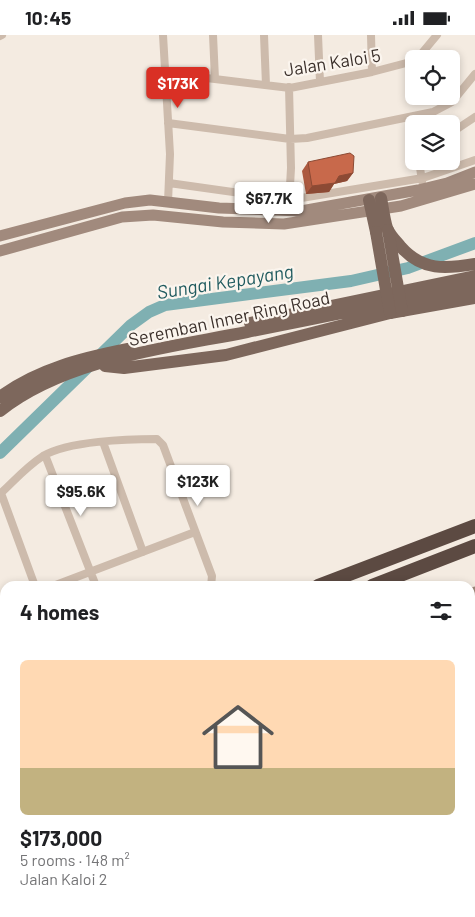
<!DOCTYPE html>
<html lang="en">
<head>
<meta charset="utf-8">
<style>
	:root { --surface:#fff; --page:#f6f6f6; --text:#202124; --muted:#757577; --accent:#d93025 }
	body { margin:0; font-family:Barlow,sans-serif; background:var(--page); color:var(--text); height:100vh; display:flex; flex-direction:column; font-size:19px; white-space:nowrap }
	* { box-sizing:border-box; margin:0 }
	p { font-size:16px; color:var(--muted) }
	.icon { flex:none; width:28px; height:28px; fill:none; stroke:currentColor; stroke-width:2; stroke-linecap:round; stroke-linejoin:round }
	.map { position:relative; flex:1; overflow:hidden }
	.panel { position:absolute; left:0px; top:546px; width:475px; height:336px; display:flex; flex-direction:column; background:var(--surface); border-radius:15px 15px 0 0; box-shadow:0 2px 8px #0003 }
	.panel>* { flex:none }
	.buttons { position:absolute; left:405px; top:15px; display:grid; gap:10px }
	.buttons a { display:grid; place-items:center; width:55px; height:55px; border-radius:8px; background:var(--surface); box-shadow:0 2px 8px #0003; font-size:25px }
	.price { position:absolute; translate:-50% -42px; padding:0 11px; border-radius:5px; background:#fff; color:#222; font-size:16px; line-height:32px; filter:drop-shadow(0 1px 2px #0008) }
	.price::after { content:''; position:absolute; left:50%; top:30px; width:15px; height:11px; margin-left:-8px; background:inherit; clip-path:polygon(0 0,100% 0,50% 100%) }
	.price.on { background:var(--accent); color:#fff }
	ul { padding:0; list-style:none }
	li { display:grid; align-content:center; gap:10px; height:265px; padding:0 20px }
	li span { display:grid; place-items:center; height:155px; border-radius:8px; color:#555 }
	li>.icon { margin-inline-start:auto }
	span .icon { width:90px; height:90px; fill:#fffc; stroke-width:1 }
	li b { font-size:21px }
	h2 { display:flex; justify-content:space-between; align-items:center; height:60px; padding:0 20px; font-size:21px }
	.status { display:flex; justify-content:space-between; align-items:center; height:35px; padding:0 25px; background:var(--surface); direction:ltr }
	.status svg { height:14px; fill:currentColor }
	.map>svg:first-child { display:block }
</style>
</head>
<body>
<div class="status"><b>10:45</b><svg viewBox="0 0 49 12"><path d="M0 12V9h3v3zM5 12V6h3v6zM10 12V3h3v9zM15 12V0h3v12zM26 1h20v11H26zM47 4h2v5h-2z"/></svg></div>
<div class="map">
<svg width="475" height="882" viewBox="0 0 475 882">
	<rect width="100%" height="100%" fill="#f4ebe1"/>
	<g fill="none" stroke-linecap="round" stroke-linejoin="round">
		<path stroke="#7fb0b2" stroke-width="12" d="M0 418 131 290 149 277 165 270 351 246 408 233 475 208"/>
		<path stroke="#cdbbac" stroke-width="8" d="M163 0 170 119 168 167
			M213 0 215 44
			M264 0 266 50
			M318 0 320 47
			M371 0 372 37
			M0 1 2 0
			M417 24 437 0
			M165 38 290 53 372 37 414 26
			M409 83 414 104
			M168 88 290 104 307 103 433 77 452 67 475 39
			M451 98 475 82
			M419 126 422 146
			M169 148 289 165 423 143 475 125
			M289 169 291 133 289 52
			M103 407 143 517
			M45 420 96 551
			M1 458 35 551
			M0 459C14 446 26 432 43 421 68 406 128 404 157 404L163 410 212 541 211 551
			M53 551 195 497
			M0 572 5 570
			M0 632 5 630
			M470 861 475 860
			M420 878V882
			M178 882V878
			M236 882V878
			M297 882 298 878
			M353 882V878"/>
		<path stroke="#a18a7d" stroke-width="11" d="M0 201 125 168 150 165 219 173 301 176 418 155 447 148 475 137
			M0 216 122 182 153 180 223 187 284 189 401 171 475 149
			M470 559 475 557
			M0 761 5 755
			M392 878V882"/>
		<path stroke="#7d675c" stroke-width="12" d="M381 163C383 173 384 183 387 193 390 200 396 206 401 212 422 236 446 234 475 229
			M369 165 376 197
			M250 288 475 241
			M105 331 124 333 226 320 390 278 475 263
			M0 362C37 334 83 323 128 314
			M0 376C65 324 167 313 247 297 323 282 399 266 475 253"/>
		<path stroke="#5c4a42" stroke-width="14" d="M318 551 475 491
			M372 551 475 511
			M0 674 5 672
			M0 698 5 696"/>
		<path stroke="#7d675c" stroke-width="12" d="M388 195 402 276
			M376 197 390 278"/>
	</g>
	<path fill="#ac5a40" d="M308 127 353 138 347 146 334 149 329 157 306 159 302 136Z"/>
	<path fill="#8c4a34" d="M353 138 347 146 334 149 329 157 306 159 312 151 339 141Z"/>
	<path fill="#c8694b" stroke="#8c4a34" d="M350 118 354 121 353 138 339 141 335 148 312 151 308 127Z"/>
	<g text-anchor="middle" dominant-baseline="central" stroke-width="4.5" stroke-linejoin="round" paint-order="stroke">
		<g font-size="18" fill="#3b302b" stroke="#fbf5ee">
			<text transform="translate(332 27) rotate(-9)">Jalan Kaloi 5</text>
			<text transform="translate(229 283) rotate(-12)">Seremban Inner Ring Road</text>
		</g>
		<g font-size="19" font-style="italic" fill="#1f5a5e" stroke="#fbf5ee">
			<text transform="translate(225 246) rotate(-9)">Sungai Kepayang</text>
		</g>
	</g>
</svg>
<div class="buttons">
<a><svg class="icon" aria-label="locate" viewBox="0 0 24 24"><circle cx="12" cy="12" r="6"/><path d="M12 2v4M12 18v4M2 12h4M18 12h4"/></svg></a>
<a><svg class="icon" aria-label="layers" viewBox="0 0 24 24"><path d="M12 4l9 5-9 5-9-5zM3 14l9 5 9-5"/></svg></a>
</div>
<b class="price on" style="left:178px;top:74px">$173K</b>
<b class="price" style="left:269px;top:189px">$67.7K</b>
<b class="price" style="left:198px;top:472px">$123K</b>
<b class="price" style="left:81px;top:482px">$95.6K</b>
<section class="panel">
<h2>4 homes<svg class="icon" aria-label="filters" viewBox="0 0 24 24"><path d="M4 7h16M4 17h16"/><circle cx="9" cy="7" r="2"/><circle cx="15" cy="17" r="2"/></svg></h2>
<ul>
<li><span style="background:linear-gradient(#ffd9b3 70%,#c2b280 0)"><svg class="icon" aria-label="home" viewBox="0 0 24 24"><path d="M3 11l9-7 9 7M6 9v11h12V9"/></svg></span><div><b>$173,000</b><p>5 rooms · 148 m²</p><p>Jalan Kaloi 2</p></div></li>
</ul>
</section>
</div>
</body>
</html>
